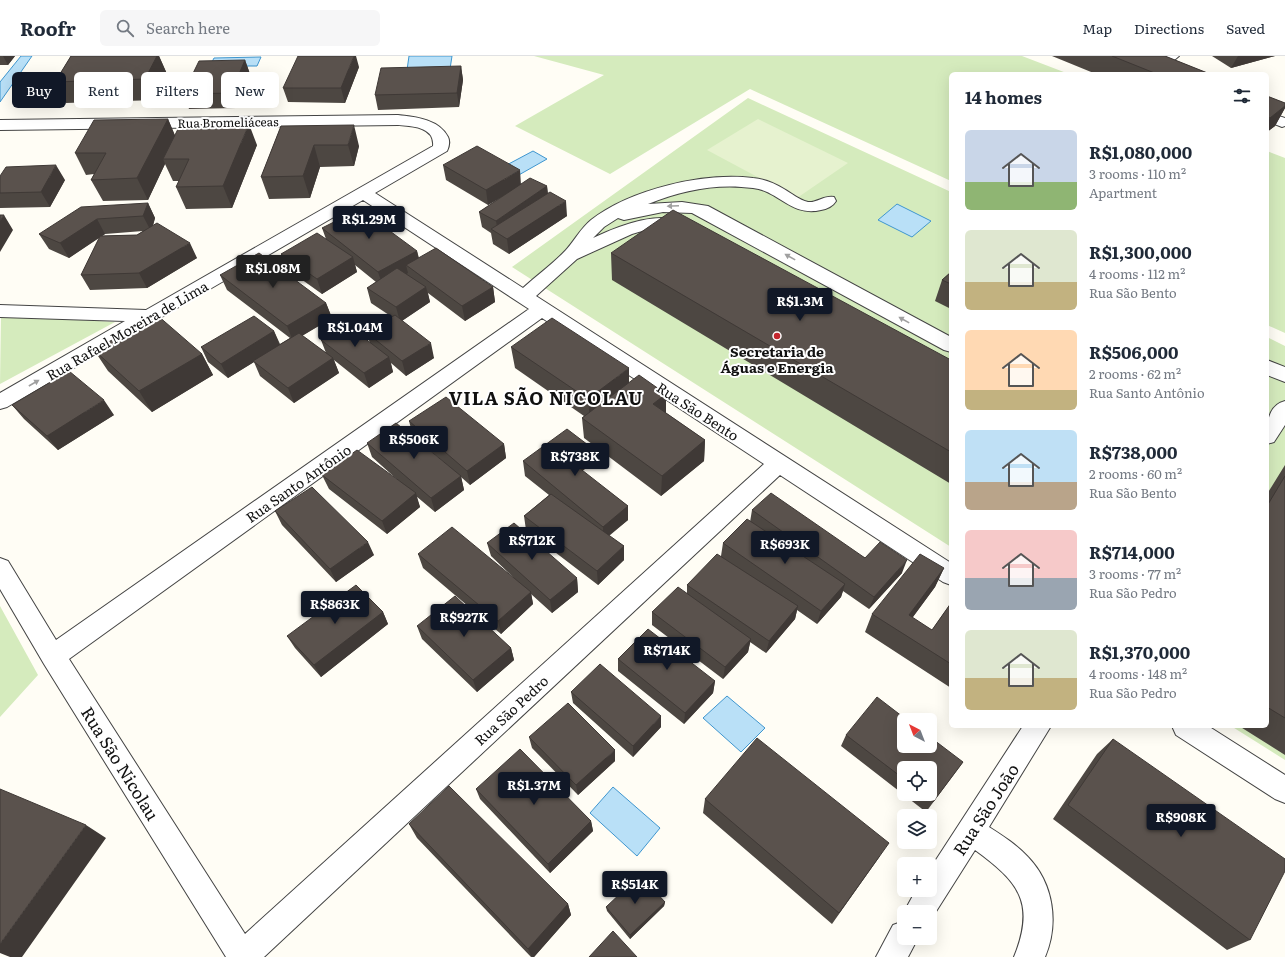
<!DOCTYPE html>
<html lang="en">
<head>
<meta charset="utf-8">
<style>
	:root { --surface:#fff; --page:#f6f6f7; --text:#1f2937; --muted:#747a83; --line:#e0e1e3; --accent:#111827 }
	body { margin:0; font-family:Literata,serif; background:var(--page); color:var(--text); height:100vh; display:flex; flex-direction:column; font-size:15px; white-space:nowrap }
	* { box-sizing:border-box; margin:0 }
	p { font-size:13px; color:var(--muted) }
	.icon { flex:none; width:22px; height:22px; fill:none; stroke:currentColor; stroke-width:2; stroke-linecap:round; stroke-linejoin:round }
	.map { position:relative; flex:1; overflow:hidden }
	.details { position:absolute; left:949px; top:16px; width:320px; height:656px; display:flex; flex-direction:column; background:var(--surface); border-radius:6px; box-shadow:0 4px 16px #0002 }
	.details>* { flex:none }
	.guide { position:absolute; left:12px; top:16px; width:380px; height:36px; display:flex; gap:8px }
	.needle { width:26px; rotate:318deg }
	.tools { position:absolute; left:897px; top:657px; display:grid; gap:8px }
	.tools a { display:grid; place-items:center; width:40px; height:40px; border-radius:6px; background:var(--surface); box-shadow:0 4px 16px #0002; font-size:20px }
	.price { position:absolute; translate:-50% -34px; padding:0 9px; border-radius:4px; background:var(--accent); color:#fff; font-size:13px; line-height:26px; filter:drop-shadow(0 1px 2px #0008) }
	.price::after { content:''; position:absolute; left:50%; top:24px; width:12px; height:9px; margin-left:-6px; background:inherit; clip-path:polygon(0 0,100% 0,50% 100%) }
	.price.active { background:#222; color:#fff }
	ul { padding:0; list-style:none }
	li { display:flex; align-items:center; gap:12px; height:100px; padding:0 16px }
	li span { display:grid; place-items:center; flex:none; width:112px; height:80px; border-radius:6px; color:#555 }
	li>.icon { margin-inline-start:auto }
	span .icon { width:48px; height:48px; fill:#fffc; stroke-width:1 }
	li b { font-size:17px }
	h2 { display:flex; justify-content:space-between; align-items:center; height:48px; padding:0 16px; font-size:17px }
	.pill { padding:0 14px; border-radius:6px; background:var(--surface); box-shadow:0 4px 16px #0002; font-size:14px; line-height:36px }
	.pill.active { background:var(--accent); color:#fff }
	header { display:flex; align-items:center; gap:24px; box-sizing:border-box; height:56px; padding:0 20px; background:var(--surface); border-bottom:1px solid var(--line) }
	header strong { font-size:19px }
	nav { display:flex; gap:22px; margin-inline-start:auto; font-size:14px }
	.search { width:280px; height:36px; background:var(--page); display:flex; align-items:center; gap:10px; box-sizing:border-box; padding:0 14px; border-radius:6px; color:var(--muted); font-size:15px }
	.map>svg:first-child { display:block }
</style>
</head>
<body>
<header>
<strong>Roofr</strong>
<div class="search"><svg class="icon" aria-label="search" viewBox="0 0 24 24"><circle cx="10" cy="10" r="6"/><path d="M15 15l6 6"/></svg>Search here</div>
<nav><a>Map</a><a>Directions</a><a>Saved</a></nav>
</header>
<div class="map">
<svg width="1285" height="901" viewBox="0 0 1285 901">
	<rect width="100%" height="100%" fill="#fffdf5"/>
	<path fill="#d5ebbd" d="M534 0H1022L1069 18H951V125L750 33 610 118 515 70 604 19Z
		M748 42 951 136V491L512 211Z
		M1267 95 1285 102V277L1267 269Z
		M1 259 115 266 0 328Z
		M1267 281 1285 290V704L1231 670H1267Z
		M0 550 38 619 0 661Z"/>
	<path fill="#e6f2cf" d="M758 63 848 107 797 142 707 94Z"/>
	<path fill="#b9e0f7" stroke="#3f96cf" d="M21 0H32L0 46V26Z
		M409 0H452L450 13 407 14Z
		M261 1 257 10H210L214 2Z
		M533 95 547 103 517 120 503 111Z
		M897 148 931 165 912 181 878 164Z
		M727 640 765 672 741 696 703 662Z
		M613 731 660 772 637 800 590 757Z"/>
	<g fill="none" stroke-linecap="round" stroke-linejoin="round">
		<defs>
			<path id="minor" d="M1163 0H1179L1165 12 1170 18H1154L1150 11Z
				M1267 56 1285 62V70L1282 71 1267 65Z
				M398 59C415 61 439 63 448 81 450 85 449 91 447 95L375 137 523 232C537 219 553 208 566 194 575 184 581 172 591 164 631 133 704 116 753 122 764 123 774 127 784 133 791 137 799 144 808 146 817 147 824 139 834 141L836 145C833 150 827 153 821 154 791 161 779 135 753 132 717 127 682 134 648 148L682 146 708 150 951 281V296L944 294 692 157 663 156 624 164 618 162 604 171 593 182C625 167 656 156 691 165L693 169 691 173 685 174 652 172 632 178 577 203 536 240 951 507V529L943 526 780 419 264 901H226L44 608 0 533V502L8 505 56 584 529 253 363 144 7 351 0 353V337L125 265 0 261V249L146 254 433 90C435 71 412 70 398 69L0 74V64ZM542 262 764 408 245 878 69 603Z
				M1267 304 1285 311V326L1267 319Z
				M1285 345V369L1274 386 1267 388C1267 371 1266 350 1285 345Z
				M1023 670H1051L989 771C1003 780 1017 789 1028 801 1054 828 1059 868 1045 901H1014C1036 847 1019 826 975 794L930 865V856H904L916 834H930V813Z
				M1172 670H1208L1285 719V747L1275 743 1176 679Z
				M904 865V882H918L908 901H876L893 869Z"/>
		</defs>
		<use href="#minor" stroke="#444" stroke-width="2"/>
		<use href="#minor" fill="#fff" fill-rule="evenodd"/>
	</g>
	<path fill="#4d4742" fill-rule="evenodd" d="M0 0H15L8 9H0Z
		M71 0H159L167 18 155 44 66 47 55 26Z
		M1052 0H1165L1210 18H1096Z
		M1212 0H1275L1231 12Z
		M245 4 250 18 236 52 189 53 183 38Z
		M461 10 463 24 459 51 378 54 375 39Z
		M359 11 345 47 288 46 283 32Z
		M1267 40 1285 47V52L1275 70 1267 76Z
		M168 63 175 80 257 89 232 152 186 153 176 131 179 125H173L165 108 148 144 103 145 91 124 94 118 86 119 75 97Z
		M281 70 359 90 354 110 320 111 310 142 269 143 261 121Z
		M443 109 521 128 547 130 548 137 567 160 509 198 493 188 491 177 482 171 479 156 512 135 488 149 446 124Z
		M0 120 65 124 50 151 0 152Z
		M148 147 155 162 153 170 197 202 147 232 90 234 81 219 100 181 69 202 49 193 39 178ZM143 175 137 179 102 180 105 178Z
		M322 172 417 195 419 202 493 231 495 246 465 265 428 237 430 246 402 265 434 302 406 320 391 307 393 316 369 332 334 304 339 317 294 347 260 320 254 306 228 322 208 306 201 291 274 275 280 288 290 282 227 234 220 219 326 247 332 262 302 280 326 297 321 284 370 287 366 276 392 261 371 247 367 232 376 226 355 209 357 216 322 238 287 213 281 198 326 183Z
		M611 197 951 304V428L612 224Z
		M951 216V253L935 245 942 224Z
		M511 291 666 338V357L705 384 704 405 661 440 584 382 582 362 584 360 515 312Z
		M94 294 202 298 213 319 152 356 108 315Z
		M12 349 114 359 58 394 24 363Z
		M409 365 504 388 506 402 470 429 461 421 464 434 435 456 416 440 420 451 387 478 329 433 322 419 401 427 372 401 367 387 449 411 413 380Z
		M592 392 593 407 582 415 628 450V464L609 480 624 490V504L598 529 526 474 524 460 549 439 525 420 523 405Z
		M1285 409V699L1239 670H1267V438Z
		M752 454 902 517 869 553 843 535 841 541 817 568 797 554 795 563 766 597 750 586 748 596 723 623 652 569V556L687 537V529L721 500 723 487 750 466Z
		M275 455 374 499 336 526 282 469Z
		M487 487 577 522 578 536 552 557 531 538 533 548 501 578 423 512 418 498 515 523 491 500Z
		M944 512 935 531 912 562 932 574 951 547V632L865 576 872 558Z
		M383 556 388 568 321 621 295 592 287 580Z
		M417 570 511 592 514 604 477 636 422 583Z
		M618 603 715 625 713 637 684 668 618 615Z
		M571 636 661 671 633 701 573 647Z
		M846 679 963 706 926 756 841 690ZM904 712 930 738H904Z
		M529 681 615 705 578 739 532 692Z
		M1113 683 1250 884 1227 894 1053 763 1097 698Z
		M476 733 591 765 593 775 550 817 480 743Z
		M705 743 880 800 832 868 703 757Z
		M409 768 568 848 571 859 534 901H531L417 782Z
		M665 846 664 850 630 883 607 855 606 851Z"/>
	<path fill="#3f3936" d="M3 0H15L8 9Z
		M157 0H159L167 18 155 44 145 23Z
		M354 0H356L359 11 345 47 341 32Z
		M1238 0H1275L1231 12Z
		M245 4 250 18 236 52 231 37Z
		M461 10 463 24 459 51 457 37Z
		M1285 50V52L1275 70 1267 76V68L1270 62Z
		M168 63 177 84 163 103 165 108 148 144 137 122Z
		M249 68 257 89 232 152 223 130Z
		M354 69 359 90 354 110 348 89Z
		M314 89 320 111 310 142 303 120Z
		M56 109 65 124 50 151 41 136Z
		M520 114 521 129 488 149 486 134Z
		M547 130 548 145 498 177 496 165Z
		M566 145 567 160 509 198 507 183Z
		M148 147 155 162 151 175 143 160Z
		M4 159 13 174 0 196V165Z
		M97 163 105 178 69 202 60 187Z
		M190 187 197 202 147 232 139 217Z
		M417 195 420 210 406 209 408 217 383 231 378 216Z
		M353 201 357 216 322 238 317 223Z
		M426 231 430 246 400 266 396 251Z
		M493 231 495 246 465 265 462 250Z
		M326 247 332 262 293 285 287 270Z
		M274 275 280 290 253 305 254 306 228 322 221 308Z
		M431 287 434 302 406 320 402 305Z
		M202 298 213 319 152 356 139 335Z
		M389 301 393 316 369 332 364 317Z
		M333 302 339 317 294 347 288 332Z
		M629 312V333L590 364 588 343Z
		M666 338V359L653 348Z
		M104 344 114 359 58 394 47 380Z
		M705 384 704 405 661 440 662 420Z
		M504 388 506 402 470 429 467 415Z
		M592 392 593 407 574 421 573 407Z
		M461 420 464 434 435 456 431 442Z
		M416 437 420 451 387 478 382 465Z
		M628 450V464L603 484V471Z
		M368 486 374 499 336 526 330 513Z
		M624 490V504L598 529 597 515Z
		M907 504 902 517 869 553 874 541Z
		M944 512 935 531 902 576 909 559Z
		M577 522 578 536 552 557 550 544Z
		M845 528 841 541 817 568 821 555Z
		M531 536 533 548 501 578 498 565Z
		M798 550 795 563 766 597 769 585Z
		M383 556 388 568 321 621 314 609Z
		M751 583 748 596 723 623 725 611Z
		M511 592 514 604 477 636 473 624Z
		M715 625 713 637 684 668 685 657Z
		M661 660V671L633 701V690Z
		M615 694V705L578 739 576 729Z
		M591 765 593 775 550 817 548 808Z
		M86 769 106 782 22 901H10L0 897V888Z
		M665 846 664 850 630 883V879Z
		M568 848 571 859 534 901H532L528 893Z"/>
	<path fill="#5a524d" stroke="#3f3936" d="M71 0H157L145 23 55 26Z
		M298 0H354L341 32H283Z
		M1112 0H1165L1210 18H1157Z
		M245 4 231 37 183 38 199 5Z
		M461 10 457 37 375 39 381 12Z
		M1267 40 1285 47V50L1270 62 1267 61Z
		M168 63 137 122 91 124 106 97H75L94 64Z
		M249 68 223 130 176 131 189 103H163L180 69Z
		M354 69 348 89H314L303 120 261 121 281 70Z
		M477 90 520 114 486 134 443 109Z
		M56 109 41 136 0 137V120L6 111Z
		M530 122 547 130 496 165 479 156Z
		M550 136 566 145 507 183 491 173Z
		M148 147 143 160 97 163 60 187 39 178 81 151Z
		M360 153 417 195 378 216 322 172Z
		M673 154 951 304V396L611 197Z
		M0 159H4L0 165Z
		M157 167 190 187 139 217 81 219 100 180 137 179Z
		M317 177 353 201 317 223 281 198Z
		M436 192 493 231 462 250 406 209Z
		M259 197 326 247 287 270 220 219Z
		M397 212 426 231 396 251 367 232Z
		M951 216V228L942 224Z
		M157 259 202 298 139 335 94 294Z
		M395 259 431 287 402 305 366 276Z
		M254 260 274 275 221 308 201 291Z
		M552 262 629 312 588 343 511 291Z
		M346 268 389 301 364 317 321 284Z
		M299 277 333 302 288 332 253 305Z
		M69 315 104 344 47 380 12 349Z
		M639 319 666 338 653 348 705 384 662 420 582 362Z
		M446 341 504 388 467 415 409 365Z
		M396 367 461 420 431 442 367 387Z
		M567 373 592 392 573 407 628 450 603 471 523 405Z
		M357 394 416 437 382 465 322 419Z
		M1285 420V662L1267 651V450Z
		M312 431 368 486 330 513 275 455Z
		M771 437 865 502 880 486 907 504 874 541 752 454Z
		M551 438 624 490 597 515 524 460Z
		M747 463 845 528 821 555 723 487Z
		M514 467 577 522 550 544 487 487Z
		M452 471 531 536 498 565 418 498Z
		M717 498 798 550 769 585 687 529Z
		M920 498 944 512 909 559 932 574 951 547V608L872 558Z
		M356 529 383 556 314 609 287 580Z
		M678 531 751 583 725 611 652 556Z
		M455 540 511 592 473 624 417 570Z
		M648 573 715 625 685 657 618 603Z
		M600 608 661 660 633 690 571 636Z
		M877 641 907 664H904V690H930V681L963 706 933 746 923 738H930V712H904V723L846 679Z
		M568 647 615 694 576 729 529 681Z
		M757 682 889 787 839 857 705 743Z
		M1113 683 1285 803V815L1250 884 1068 749Z
		M520 693 591 765 548 808 476 733Z
		M449 730 568 848 528 893 409 768Z
		M0 733 86 769 0 888Z
		M640 819 665 846 630 879 606 851Z
		M613 875 637 901H589Z"/>
	<defs><path id="oneway-solid" d="M-6-.8H1V-3.2L6.5 0L1 3.2V.8H-6Z"/></defs>
	<g fill="#a0a0a0">
		<use href="#oneway-solid" transform="translate(673 150) rotate(178)"/>
		<use href="#oneway-solid" transform="translate(790 201) rotate(-151)"/>
		<use href="#oneway-solid" transform="translate(904 264) rotate(-151)"/>
		<use href="#oneway-solid" transform="translate(34 327) rotate(-30)"/>
	</g>
	<circle fill="#c4262e" stroke="#fff" stroke-width="1.5" cx="777" cy="280" r="4"/>
	<g text-anchor="middle" dominant-baseline="central" stroke-width="4" stroke-linejoin="round" paint-order="stroke">
		<g font-size="12" fill="#111" stroke="#fff">
			<text transform="translate(228 66) rotate(-1)">Rua Bromeliáceas</text>
		</g>
		<g font-size="14" fill="#111" stroke="#fff">
			<text transform="translate(127 274) rotate(-30)">Rua Rafael Moreira de Lima</text>
			<text transform="translate(698 355) rotate(33)">Rua São Bento</text>
			<text transform="translate(298 427) rotate(-35)">Rua Santo Antônio</text>
			<text transform="translate(511 654) rotate(-43)">Rua São Pedro</text>
		</g>
		<g font-size="14" font-weight="bold" fill="#111" stroke="#fff">
			<text x="777" y="295">Secretaria de<tspan x="777" dy="16">Águas e Energia</tspan></text>
		</g>
		<g font-size="17" fill="#111" stroke="#fff">
			<text transform="translate(121 707) rotate(58)">Rua São Nicolau</text>
			<text transform="translate(985 753) rotate(-57)">Rua São João</text>
		</g>
		<g font-size="18" font-weight="bold" letter-spacing="1" fill="#111" stroke="#fff">
			<text x="546" y="341">VILA SÃO NICOLAU</text>
		</g>
	</g>
</svg>
<div class="tools">
<a><svg class="needle" viewBox="-14 -14 28 28"><path d="M0-13l5 13h-10z" fill="#e53935"/><path d="M0 13l5-13h-10z" fill="#747a83"/></svg></a>
<a><svg class="icon" aria-label="locate" viewBox="0 0 24 24"><circle cx="12" cy="12" r="6"/><path d="M12 2v4M12 18v4M2 12h4M18 12h4"/></svg></a>
<a><svg class="icon" aria-label="layers" viewBox="0 0 24 24"><path d="M12 4l9 5-9 5-9-5zM3 14l9 5 9-5"/></svg></a>
<a>+</a>
<a>−</a>
</div>
<b class="price" style="left:369px;top:184px">R$1.29M</b>
<b class="price active" style="left:273px;top:233px">R$1.08M</b>
<b class="price" style="left:800px;top:266px">R$1.3M</b>
<b class="price" style="left:355px;top:292px">R$1.04M</b>
<b class="price" style="left:414px;top:404px">R$506K</b>
<b class="price" style="left:575px;top:421px">R$738K</b>
<b class="price" style="left:532px;top:505px">R$712K</b>
<b class="price" style="left:785px;top:509px">R$693K</b>
<b class="price" style="left:335px;top:569px">R$863K</b>
<b class="price" style="left:464px;top:582px">R$927K</b>
<b class="price" style="left:667px;top:615px">R$714K</b>
<b class="price" style="left:534px;top:750px">R$1.37M</b>
<b class="price" style="left:1181px;top:782px">R$908K</b>
<b class="price" style="left:635px;top:849px">R$514K</b>
<div class="guide">
<a class="pill active">Buy</a>
<a class="pill">Rent</a>
<a class="pill">Filters</a>
<a class="pill">New</a>
</div>
<section class="details">
<h2>14 homes<svg class="icon" aria-label="filters" viewBox="0 0 24 24"><path d="M4 7h16M4 17h16"/><circle cx="9" cy="7" r="2"/><circle cx="15" cy="17" r="2"/></svg></h2>
<ul>
<li><span style="background:linear-gradient(#c9d6e8 65%,#8fb573 0)"><svg class="icon" aria-label="home" viewBox="0 0 24 24"><path d="M3 11l9-7 9 7M6 9v11h12V9"/></svg></span><div><b>R$1,080,000</b><p>3 rooms · 110 m²</p><p>Apartment</p></div></li>
<li><span style="background:linear-gradient(#dfe7d0 65%,#c2b280 0)"><svg class="icon" aria-label="home" viewBox="0 0 24 24"><path d="M3 11l9-7 9 7M6 9v11h12V9"/></svg></span><div><b>R$1,300,000</b><p>4 rooms · 112 m²</p><p>Rua São Bento</p></div></li>
<li><span style="background:linear-gradient(#ffd9b3 75%,#c2b280 0)"><svg class="icon" aria-label="home" viewBox="0 0 24 24"><path d="M3 11l9-7 9 7M6 9v11h12V9"/></svg></span><div><b>R$506,000</b><p>2 rooms · 62 m²</p><p>Rua Santo Antônio</p></div></li>
<li><span style="background:linear-gradient(#bfe0f5 65%,#b9a48a 0)"><svg class="icon" aria-label="home" viewBox="0 0 24 24"><path d="M3 11l9-7 9 7M6 9v11h12V9"/></svg></span><div><b>R$738,000</b><p>2 rooms · 60 m²</p><p>Rua São Bento</p></div></li>
<li><span style="background:linear-gradient(#f6c9c9 60%,#9aa5b1 0)"><svg class="icon" aria-label="home" viewBox="0 0 24 24"><path d="M3 11l9-7 9 7M6 9v11h12V9"/></svg></span><div><b>R$714,000</b><p>3 rooms · 77 m²</p><p>Rua São Pedro</p></div></li>
<li><span style="background:linear-gradient(#dfe7d0 60%,#c2b280 0)"><svg class="icon" aria-label="home" viewBox="0 0 24 24"><path d="M3 11l9-7 9 7M6 9v11h12V9"/></svg></span><div><b>R$1,370,000</b><p>4 rooms · 148 m²</p><p>Rua São Pedro</p></div></li>
</ul>
</section>
</div>
</body>
</html>
